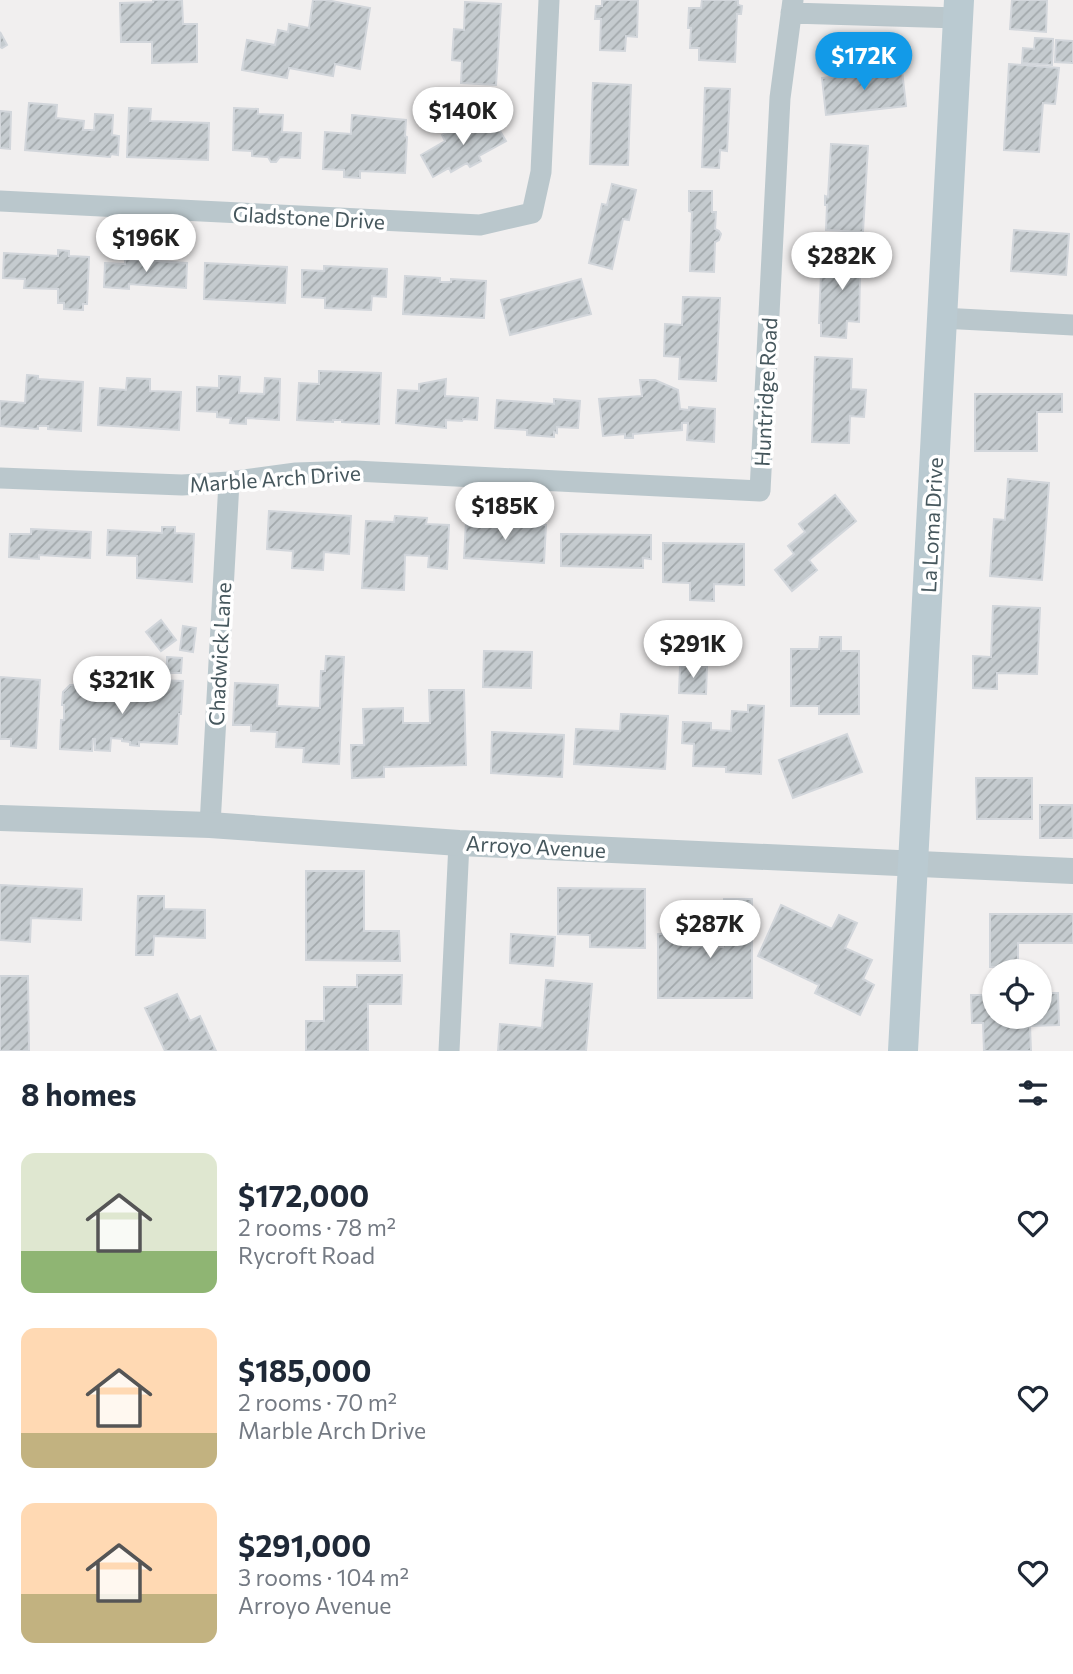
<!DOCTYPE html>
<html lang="en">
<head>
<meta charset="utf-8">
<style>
	:root { --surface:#fff; --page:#f2f2f3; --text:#1f2937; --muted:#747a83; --accent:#129ae8 }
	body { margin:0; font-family:Commissioner,sans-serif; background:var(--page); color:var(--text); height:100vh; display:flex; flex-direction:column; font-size:26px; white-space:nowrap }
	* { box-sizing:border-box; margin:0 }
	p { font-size:23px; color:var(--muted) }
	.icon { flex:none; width:38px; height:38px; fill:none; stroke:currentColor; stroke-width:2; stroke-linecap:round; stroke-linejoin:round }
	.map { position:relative; height:1051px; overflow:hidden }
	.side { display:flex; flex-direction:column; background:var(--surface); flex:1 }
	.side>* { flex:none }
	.buttons { position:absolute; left:982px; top:959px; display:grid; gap:14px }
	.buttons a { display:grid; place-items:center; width:70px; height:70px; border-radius:50%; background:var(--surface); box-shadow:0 2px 5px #0004; font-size:35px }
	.price { position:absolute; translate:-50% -60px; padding:0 16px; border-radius:24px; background:#fff; color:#222; font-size:23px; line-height:46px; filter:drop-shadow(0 2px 4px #0008) }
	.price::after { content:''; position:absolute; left:50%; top:42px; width:21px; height:16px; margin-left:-10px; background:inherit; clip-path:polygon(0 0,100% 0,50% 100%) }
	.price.active { background:var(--accent); color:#fff }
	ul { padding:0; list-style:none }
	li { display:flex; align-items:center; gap:21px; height:175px; padding:0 21px }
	li span { display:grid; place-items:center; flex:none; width:196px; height:140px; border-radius:14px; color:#555 }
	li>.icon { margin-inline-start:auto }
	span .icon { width:84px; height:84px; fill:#fffc; stroke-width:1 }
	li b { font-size:30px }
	h2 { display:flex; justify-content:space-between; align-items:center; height:84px; padding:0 21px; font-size:30px }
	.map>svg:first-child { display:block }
</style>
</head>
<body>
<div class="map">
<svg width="1073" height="1051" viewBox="0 0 1073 1051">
	<defs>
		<pattern id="building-hatch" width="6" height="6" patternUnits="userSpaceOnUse" patternTransform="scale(1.75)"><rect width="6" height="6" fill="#c5cbcf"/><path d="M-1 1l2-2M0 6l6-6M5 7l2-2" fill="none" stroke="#a2a8ab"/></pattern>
	</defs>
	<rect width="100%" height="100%" fill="#f1efef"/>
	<path fill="url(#building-hatch)" stroke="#d2d6db" stroke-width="2" d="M153 0H182L183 24H197V62L152 63V42H121L120 3 153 2Z
		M313 0H326L370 8 360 69 335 64 333 76 289 68 287 78 242 70 247 40 275 45 278 30 288 32 289 24 309 28Z
		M602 0H638L637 37 626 36 625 51 600 50 601 19H595L596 6H602Z
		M702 0H738V5L742 6 741 14H737L735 62 699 60V48H690L691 28H688L689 8H701Z
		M1012 0H1047L1046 32 1010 29Z
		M465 2 501 4 496 85 461 83 462 61 452 60 454 29 464 30Z
		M0 32 7 45 2 48 0 47Z
		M1035 38 1053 39 1052 65 1022 63 1023 48 1034 49Z
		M1056 40 1073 41V63L1055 62Z
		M1009 64 1059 68 1055 104 1043 103 1039 152 1004 150Z
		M902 70 906 106 826 115 822 78Z
		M593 83 631 85 628 165 590 164Z
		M705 88 730 89 727 151 720 150 719 168 702 167Z
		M29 103 57 105 56 118 84 121 83 130H94L95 114 113 115 112 135 119 136 118 155 111 154 110 157 25 150Z
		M129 108 151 109 150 121 209 123 208 160 127 157Z
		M234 108 258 109V114L283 115 282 132 301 133 300 158 280 157 276 162H271L268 157 252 156V151L233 150Z
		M0 111 11 112 10 149 0 148Z
		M352 115 406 120 405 136 407 137 405 173 360 171V178L344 177V170L323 169 325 132 351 134Z
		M471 118 476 128 493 119 506 141 479 156 481 161 470 167 467 163 451 172 449 168 433 177 421 155 445 141 442 135Z
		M831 144 868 146 863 232 826 230 827 205H825V196L828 197Z
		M612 184 636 190 629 220 623 219 612 269 589 263 602 204 607 205Z
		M689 191H712V212H716L715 229 719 231 721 234 719 240 715 242 714 272 690 271 692 212 689 211Z
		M1014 230 1069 234 1066 275 1011 271Z
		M58 250 69 251V256L89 257 87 304H83V310L64 309V303H58V289L24 288 25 279 3 278 4 253 58 256Z
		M828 253 854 254V256L873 257 872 277H860L859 322 847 321 846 338 821 336V323H819L821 273H827Z
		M125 259 187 263 186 288 129 284V289L104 287 105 263 125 264Z
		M205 263 287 267 285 303 204 299Z
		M324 266 387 269 386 297 372 296 371 310 325 308V298L302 297V270L324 271Z
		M405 276 440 278V282H451V279L486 281 484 318 403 314Z
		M581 279 591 314 510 335 501 300Z
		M683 297 720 298 716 381 679 379 680 357 664 356 665 324 682 325Z
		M815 357 852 359 851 389 866 390 864 417 850 416 849 443 812 442Z
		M319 371 381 373 379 424 342 422V420H333V422L297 420 299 383 319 384Z
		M27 375 38 376V379L83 382 81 431 48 429V426H38V429L0 426V401L25 403Z
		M219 376 240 377 239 393 264 394 265 378 280 379 279 420 246 418V424L230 423 231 418 217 417V412L197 411V387L219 388Z
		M127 378 150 379V391L181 392 179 430 98 425 100 388 126 390Z
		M446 379 445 396 478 398 477 420 463 419 462 421 446 420V428L396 423 398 390 419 391V384Z
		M640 380H655L678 390 680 409 689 410V407L715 409 714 442 687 440 688 423H682V430L633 434V438H625V434L603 436 599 399 642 396Z
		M975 394H1062V412H1037V451H975Z
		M554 399 580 401 578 428 557 427V433L554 432V437L527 435V430L495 428 497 400 554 404Z
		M1008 479 1049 483 1042 580 990 576 994 519 1005 520Z
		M835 495 856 521 809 560 817 570 792 591 775 570 794 554 788 546 805 532 799 524Z
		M269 511 351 516 349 554 324 552 323 570 292 568 293 551 267 549Z
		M395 516 427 518 426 524 449 525 447 569 428 567 429 556 405 555 404 590 362 588 366 521 394 522Z
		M466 521 546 525 544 563 464 558Z
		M162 527H175V533L194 534 192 582 137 578V556L107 555 108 530 162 533Z
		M31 529 91 532 90 558 39 555V559L9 557 10 534H31Z
		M561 534 651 535V559L643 558V568L561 566Z
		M663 543 744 544V585L714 584V601L690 600V583L663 582Z
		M993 606 1040 608 1037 674 997 673V689L973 688V656L991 657Z
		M161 620 176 640 161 651 146 632Z
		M183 626 196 628 193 652 180 650Z
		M820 637H841V651H859V714H819V706H791V649H819Z
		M484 651 532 652 531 688 483 687Z
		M326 656 344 657 339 764 303 762 304 748 276 747 277 732 251 731V725H233L235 683 278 685 277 706 320 708 321 671H325Z
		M167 657 182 658 181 673H167Z
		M680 666 707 667 706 694 679 693Z
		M0 677 40 680 36 748 11 746V739H0Z
		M135 679 183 681 181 714H179L177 744 139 742V746L130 745V742L122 741V739L111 738 110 751 95 750V739H93L92 751 60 749 61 720H64V705H62L63 692 70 685H81L86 691 134 694Z
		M429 690H464L466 765 384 767V777L352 778 351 745H364L363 709 403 708V723H430Z
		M748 705 764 706 761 774 726 772V767L693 766 694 744 682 743 683 722 711 723V730L731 731 732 711 748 712Z
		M621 714 668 716 665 769 574 764 576 729 620 731Z
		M492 732 564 735 562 777 491 773Z
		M847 734 862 772 793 798 779 760Z
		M976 778H1032V819H977Z
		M1040 805H1072L1073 838H1040Z
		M306 871H364V931H399L400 961 306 960Z
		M0 885 82 889 81 920 31 918 30 942 0 940Z
		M558 888 645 889V948L590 947V935L558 934Z
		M138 896H164V909L205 910V938L154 936 153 955H136Z
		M724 899H752V998H658V934H689V946L723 947Z
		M781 905 832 929 839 915 857 923 845 948 872 960 863 979 874 985 860 1015 815 993 819 985 758 956Z
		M990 914H1073V943H1018V967H990Z
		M511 934 555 937 553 966 510 963Z
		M357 975H402L401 1004H368V1051H306V1021H324V987H357Z
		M0 976H28L29 1051H0Z
		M546 980 592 984 586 1051H498L500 1024 542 1028Z
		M1040 993H1058L1059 1025 1030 1026 1031 1051H984L983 1023H972L971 995H994V1017H1040Z
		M177 994 190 1021 200 1016 216 1051H165L145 1008Z"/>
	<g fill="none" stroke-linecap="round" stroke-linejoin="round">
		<path stroke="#bac7cc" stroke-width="21" d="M791 13 958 18
			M0 201 480 225 532 213 541 172 549 0
			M941 318 1073 325
			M0 478 182 485 229 482 296 473 355 471 760 491 780 98 793 0
			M210 825 229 482
			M449 1051 459 843"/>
		<path stroke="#bac7cc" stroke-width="26" d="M0 818 210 825 459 843 1073 871"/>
		<path stroke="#bacad1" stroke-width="30" d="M903 1051 959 0"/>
	</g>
	<g text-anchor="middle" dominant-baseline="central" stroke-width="7" stroke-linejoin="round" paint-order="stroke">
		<g font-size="21" fill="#46575d" stroke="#fff">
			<text transform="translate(309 217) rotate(3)">Gladstone Drive</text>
			<text transform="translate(765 392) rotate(-87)">Huntridge Road</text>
			<text transform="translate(275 478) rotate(-4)">Marble Arch Drive</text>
			<text transform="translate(931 525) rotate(-87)">La Loma Drive</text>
			<text transform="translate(219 654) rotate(-87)">Chadwick Lane</text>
			<text transform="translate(536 846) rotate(3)">Arroyo Avenue</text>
		</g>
	</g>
</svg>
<div class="buttons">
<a><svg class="icon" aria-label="locate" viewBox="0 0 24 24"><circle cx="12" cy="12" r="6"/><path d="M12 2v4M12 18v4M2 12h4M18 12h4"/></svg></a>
</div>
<b class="price active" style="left:864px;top:92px">$172K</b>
<b class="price" style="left:463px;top:147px">$140K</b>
<b class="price" style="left:146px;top:274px">$196K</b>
<b class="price" style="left:842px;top:292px">$282K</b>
<b class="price" style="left:505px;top:542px">$185K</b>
<b class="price" style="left:693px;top:680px">$291K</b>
<b class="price" style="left:122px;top:716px">$321K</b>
<b class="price" style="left:710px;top:960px">$287K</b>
</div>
<section class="side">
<h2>8 homes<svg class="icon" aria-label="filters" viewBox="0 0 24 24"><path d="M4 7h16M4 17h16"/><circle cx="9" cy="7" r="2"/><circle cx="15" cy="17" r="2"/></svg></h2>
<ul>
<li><span style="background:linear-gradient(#dfe7d0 70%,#8fb573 0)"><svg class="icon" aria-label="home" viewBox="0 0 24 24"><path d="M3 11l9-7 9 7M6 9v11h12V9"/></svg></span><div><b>$172,000</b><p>2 rooms · 78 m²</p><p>Rycroft Road</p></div><svg class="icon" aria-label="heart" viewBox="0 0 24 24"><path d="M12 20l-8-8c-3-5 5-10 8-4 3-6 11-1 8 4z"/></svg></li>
<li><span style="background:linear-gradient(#ffd9b3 75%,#c2b280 0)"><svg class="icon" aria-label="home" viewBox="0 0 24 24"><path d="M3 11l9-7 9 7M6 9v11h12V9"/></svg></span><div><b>$185,000</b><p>2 rooms · 70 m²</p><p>Marble Arch Drive</p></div><svg class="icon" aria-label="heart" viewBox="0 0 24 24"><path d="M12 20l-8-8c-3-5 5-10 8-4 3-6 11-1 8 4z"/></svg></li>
<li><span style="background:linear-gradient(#ffd9b3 65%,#c2b280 0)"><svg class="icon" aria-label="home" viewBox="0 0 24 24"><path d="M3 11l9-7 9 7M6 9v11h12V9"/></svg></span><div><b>$291,000</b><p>3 rooms · 104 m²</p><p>Arroyo Avenue</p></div><svg class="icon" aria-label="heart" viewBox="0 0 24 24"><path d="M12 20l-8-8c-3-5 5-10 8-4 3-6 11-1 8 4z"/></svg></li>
</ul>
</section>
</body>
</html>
